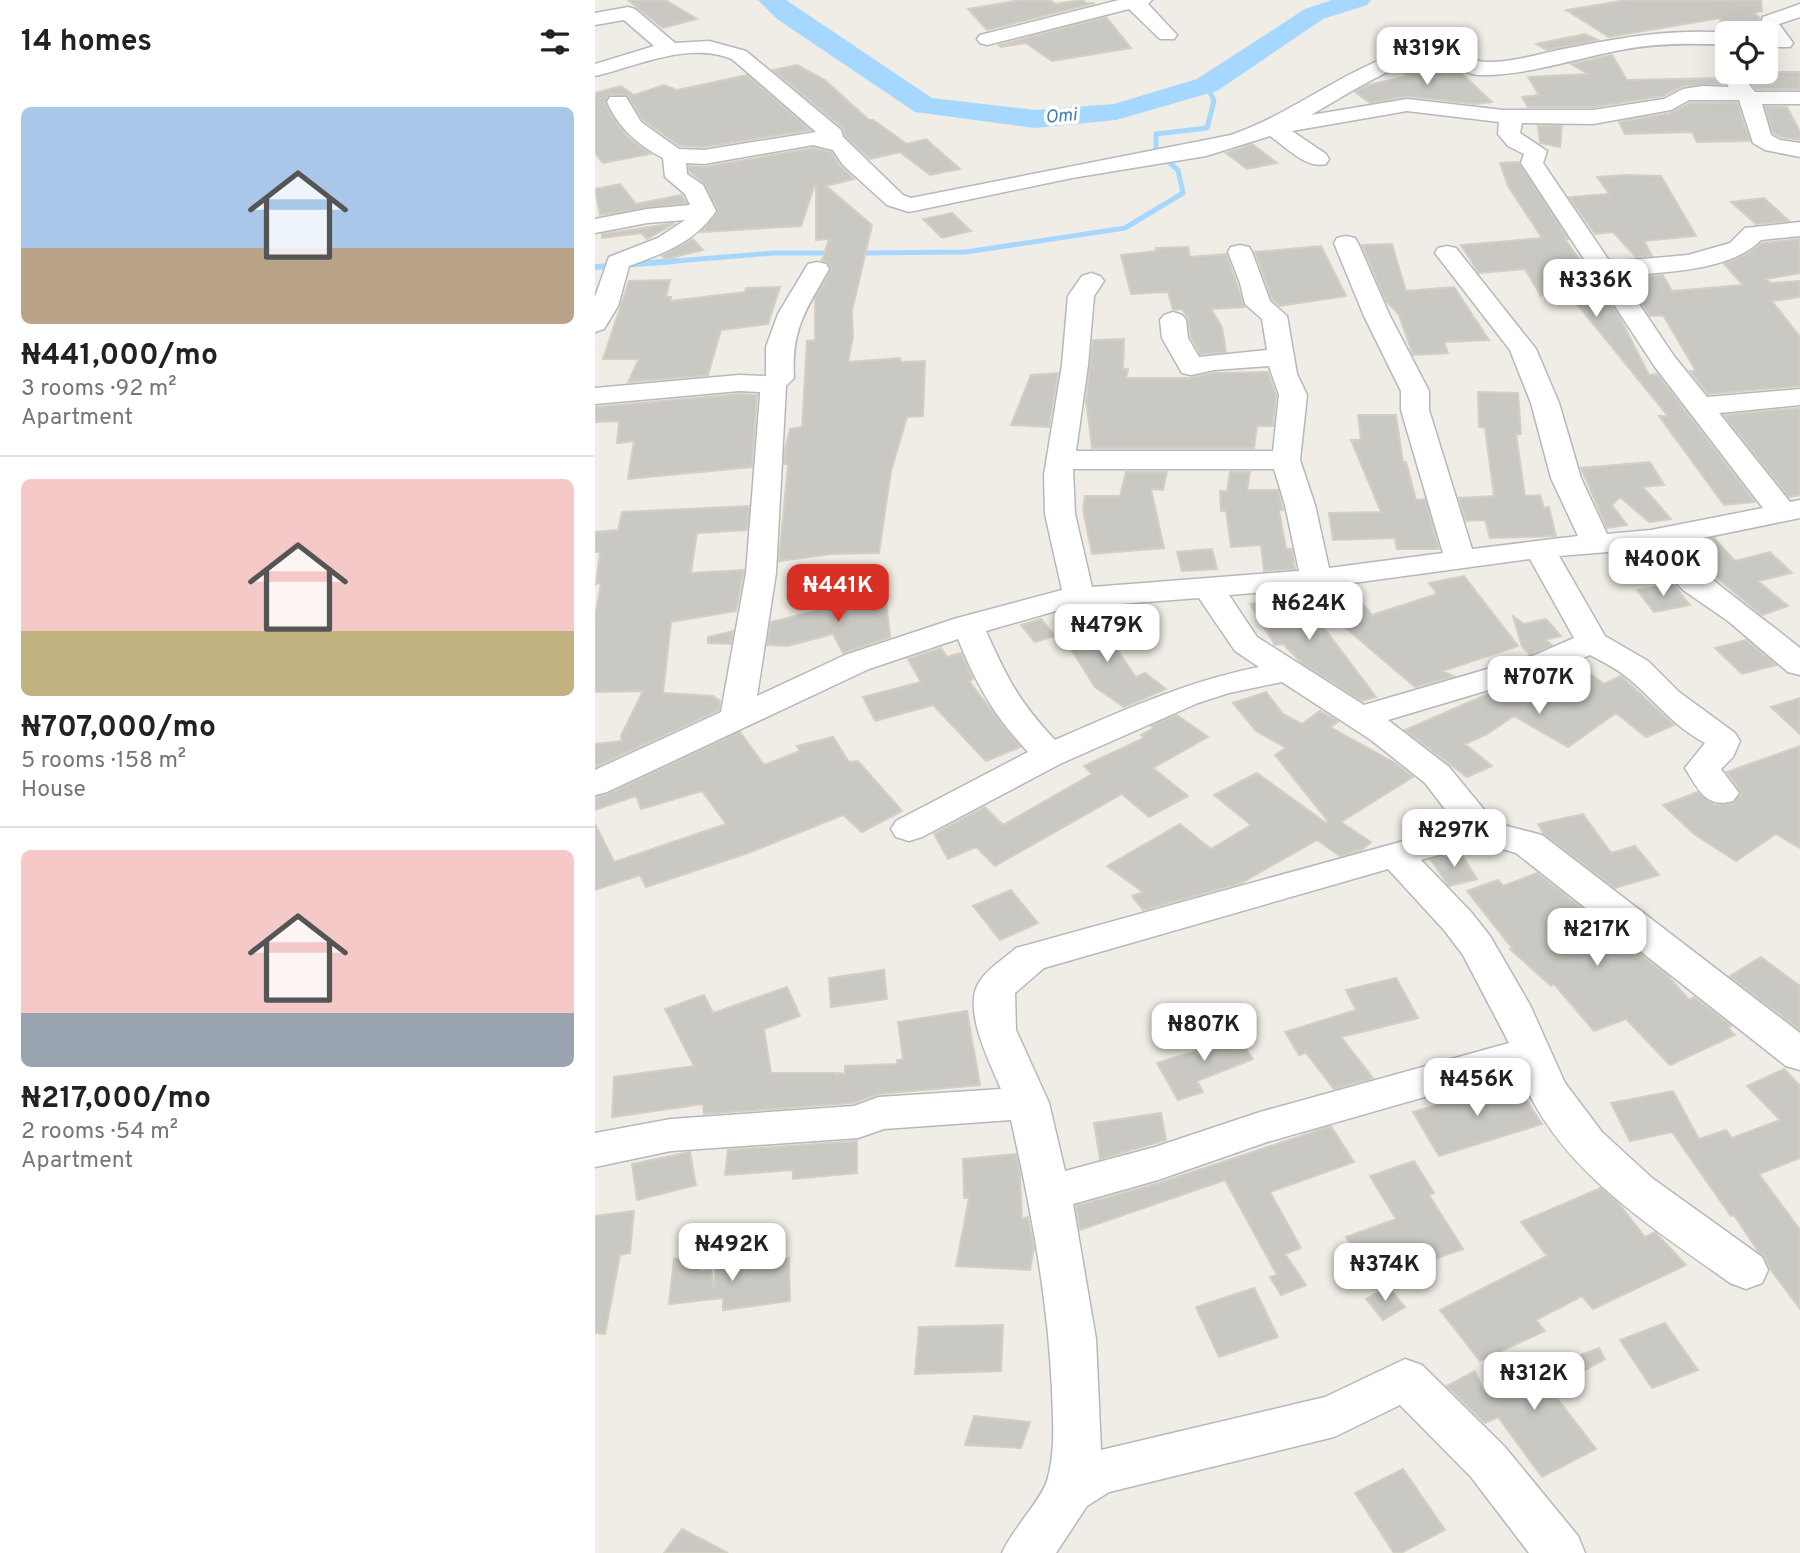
<!DOCTYPE html>
<html lang="en">
<head>
<meta charset="utf-8">
<style>
	:root { --surface:#fff; --page:#f2f2f2; --text:#222; --muted:#767676; --line:#e0e0e0; --accent:#d93025 }
	body { margin:0; font-family:Overpass,sans-serif; background:var(--page); color:var(--text); height:100vh; display:flex; flex-direction:column; font-size:26px; white-space:nowrap }
	* { box-sizing:border-box; margin:0 }
	p { font-size:23px; color:var(--muted) }
	.icon { flex:none; width:38px; height:38px; fill:none; stroke:currentColor; stroke-width:2; stroke-linecap:round; stroke-linejoin:round }
	.map { position:relative; flex:1; overflow:hidden }
	.sheet { display:flex; flex-direction:column; background:var(--surface); width:595px }
	.sheet>* { flex:none }
	.fabs { position:absolute; left:1120px; top:21px; display:grid; gap:14px }
	.fabs a { display:grid; place-items:center; width:63px; height:63px; border-radius:10px; background:var(--surface); box-shadow:0 7px 28px #0002; font-size:35px }
	.price { position:absolute; translate:-50% -60px; padding:0 16px; border-radius:14px; background:#fff; color:#222; font-size:23px; line-height:46px; filter:drop-shadow(0 2px 4px #0008) }
	.price::after { content:''; position:absolute; left:50%; top:42px; width:21px; height:16px; margin-left:-10px; background:inherit; clip-path:polygon(0 0,100% 0,50% 100%) }
	.price.on { background:var(--accent); color:#fff }
	ul { padding:0; list-style:none }
	li { display:grid; align-content:center; gap:14px; height:371px; padding:0 21px }
	li+li { border-top:2px solid var(--line) }
	li span { display:grid; place-items:center; height:217px; border-radius:10px; color:#555 }
	li>.icon { margin-inline-start:auto }
	span .icon { width:126px; height:126px; fill:#fffc; stroke-width:1 }
	li b { font-size:30px }
	h2 { display:flex; justify-content:space-between; align-items:center; height:84px; padding:0 21px; font-size:30px }
	main { display:flex; flex:1; min-height:0 }
	.map>svg:first-child { display:block }
</style>
</head>
<body>
<main>
<section class="sheet">
<h2>14 homes<svg class="icon" aria-label="filters" viewBox="0 0 24 24"><path d="M4 7h16M4 17h16"/><circle cx="9" cy="7" r="2"/><circle cx="15" cy="17" r="2"/></svg></h2>
<ul>
<li><span style="background:linear-gradient(#a9c7e8 65%,#b9a48a 0)"><svg class="icon" aria-label="home" viewBox="0 0 24 24"><path d="M3 11l9-7 9 7M6 9v11h12V9"/></svg></span><div><b>₦441,000/mo</b><p>3 rooms · 92 m²</p><p>Apartment</p></div></li>
<li><span style="background:linear-gradient(#f6c9c9 70%,#c2b280 0)"><svg class="icon" aria-label="home" viewBox="0 0 24 24"><path d="M3 11l9-7 9 7M6 9v11h12V9"/></svg></span><div><b>₦707,000/mo</b><p>5 rooms · 158 m²</p><p>House</p></div></li>
<li><span style="background:linear-gradient(#f6c9c9 75%,#9aa5b1 0)"><svg class="icon" aria-label="home" viewBox="0 0 24 24"><path d="M3 11l9-7 9 7M6 9v11h12V9"/></svg></span><div><b>₦217,000/mo</b><p>2 rooms · 54 m²</p><p>Apartment</p></div></li>
</ul>
</section>
<div class="map">
<svg width="1205" height="1553" viewBox="0 0 1205 1553">
	<rect width="100%" height="100%" fill="#efede5"/>
	<g fill="none" stroke-linecap="round" stroke-linejoin="round">
		<path stroke="#a6d7ff" stroke-width="5" d="M261 253 371 252 530 228 588 193 583 170 561 151V134L612 128 619 101 612 85
			M57 263 178 253H238"/>
		<path stroke="#a6d7ff" stroke-width="6" d="M0 267 79 261"/>
		<path fill="#a6d7ff" fill-rule="evenodd" d="M163 0H191L337 98 440 110 519 104 602 79 710 9 737 0H776L772 5 728 19 622 91 521 120 440 128 320 112 182 19Z"/>
	</g>
	<path fill="#cac8c2" stroke="#d4cfc3" stroke-width="2" d="M33 0H70L102 19 68 28Z
		M426 0H455L460 4 487 0 491 3H500L392 30 373 9Z
		M1032 0H1166L1167 11 1159 13 1165 18 1162 26H1145L1146 33 1126 30 1125 18 1014 37 971 10Z
		M511 17 536 48 457 61 431 43 406 47 404 45Z
		M990 34 1003 40 952 50 941 44Z
		M1017 55 1032 80 1124 78 1129 84 1088 86 1068 96 998 107H933L927 97 944 95 933 77 993 74 976 64Z
		M202 65 230 80 274 120H278L312 144 331 139 365 169 335 175 305 152 275 159 250 136 248 128 178 70Z
		M852 65 865 72 897 102 880 104 812 96 775 103 760 92 773 85 814 76 804 71Z
		M1147 72H1205V89H1161Z
		M152 75 215 130 109 147 85 146 48 120 33 96 15 94 10 103 20 121 33 137 55 154 8 163 0 153V93L26 86 39 95 69 85 82 90Z
		M1095 103H1142L1155 141 1102 142 1097 132 1030 134 1024 122 1076 113Z
		M1170 107H1192L1205 132V140L1186 137 1178 133Z
		M943 126H967L965 147 945 143Z
		M657 144 682 163 652 169 631 153Z
		M218 148 236 152 246 167 259 179 231 186 277 225 257 311 258 337 253 362 305 358 306 362 330 361 328 416 312 417 296 471 284 553 236 554 184 561 193 464H189L190 450 195 429 207 427 212 341 220 340V298L236 270 233 263 227 260 234 239 221 240V181L206 226 106 232 123 210 110 184 94 171V166L109 167Z
		M924 162 973 239H970L1025 318 1054 375 1062 374 1160 502 1129 505 1064 416H1073L965 283 946 296 930 269 884 273 866 245 947 238 913 186 905 163Z
		M1032 175 1066 176 1101 236 1049 241 1057 256 1041 257 1018 232 1000 234 974 197 1014 194 1002 177Z
		M25 184 41 204 87 195 91 203 5 215 0 189Z
		M1169 198 1194 221 1161 224 1136 202Z
		M357 213 376 231 347 238 328 219Z
		M80 223 52 239 46 233 7 238V234Z
		M98 239 108 250 71 259 67 256Z
		M1205 239V273L1171 279 1176 283 1205 281V297L1177 301 1205 337V386L1113 394 1095 371H1101L1068 315 1055 316 1030 278 1068 275 1077 291 1148 285 1129 264 1154 253 1167 243Z
		M797 244 811 291 859 287 894 340 849 342 853 353 818 355 804 315 791 301 767 245Z
		M726 246 751 296 685 306 677 299 660 252Z
		M593 247 595 257 631 254 642 284 649 307 616 309 627 327 631 352 605 354 596 337 593 318 587 309 578 310 573 292 536 294 526 255 561 251V248Z
		M75 280 71 297H76L75 301 150 292 151 288 185 287 173 324 126 330 113 375 33 382 44 359H8L34 281Z
		M529 339 528 369H533L531 378H594L619 373 673 372 681 395 678 426H662L659 448H497L491 400 498 340Z
		M463 373 454 427 416 425 436 375Z
		M883 392 923 393 926 434H921L930 496 945 495 949 508 954 507 961 536 895 538 890 520 871 521 864 498 899 496 890 428 884 427Z
		M144 394 162 395 157 467 33 479 39 441 22 443 24 421 0 422V407Z
		M1205 408V495L1194 497 1129 415Z
		M763 415H801L808 462H811L821 500 830 499 844 549H802L800 538 738 540 734 513 786 512 756 440H766Z
		M1055 462 1069 485 1048 487 1076 519 1054 522 1025 497 1017 505 1032 525 1012 528 986 468Z
		M531 472H572L568 490 556 489 569 548 497 554 488 510 490 496H525Z
		M635 472H655L652 490H683L688 510H684L691 549H697L700 569 669 571 666 545 636 547 631 511H626L625 491H632Z
		M154 506 152 530 102 533 96 573 149 570 141 611 76 622 68 693 118 696 125 701 124 710 0 767V744L27 741 26 736 48 691 0 692V617L6 583 1 584 5 552H0V532L23 530 27 512Z
		M1119 538 1140 561 1175 552 1197 573 1163 581 1193 606 1167 615 1083 546Z
		M617 549 622 569 587 571 582 552Z
		M869 576 923 646 848 671 859 676 820 687 720 602 758 592 777 615 842 594 834 583Z
		M1078 584 1095 605 1059 612 1042 590Z
		M290 592 295 637 248 653 238 634 192 646 172 645 176 622 244 605 243 597Z
		M703 592 705 605 711 604 781 697 767 701 707 663 688 644 680 645 655 604 672 601 671 595Z
		M918 616 929 624 951 619 966 636 950 640 957 645 935 654 927 647Z
		M494 618H500L541 677 550 673 571 689 529 707 500 687 462 627Z
		M446 619 460 636 440 642 426 625Z
		M138 631 136 644 113 643V637Z
		M1151 640 1181 665 1147 674 1120 648Z
		M346 648 352 657 366 653 378 679 374 681 425 747 391 761 338 705 280 721 268 697 326 682 313 659Z
		M982 664 1009 684 1026 676 1079 725 1051 737 1021 713 973 747 919 716 892 734 870 744 897 766 872 777 810 730 897 692 919 701 961 673Z
		M671 692 688 714 707 724 725 711 739 719 743 722 735 727 800 763 818 777 746 822 776 842 768 849 745 856 722 840 646 883 548 910 537 896 548 892 512 866 585 824 616 849 656 825 619 795 662 773 731 823 733 821 680 755 691 748 661 731 638 703Z
		M1205 698V734L1176 707Z
		M582 715 613 737 558 768 593 796 554 817 527 794 400 866 381 847 353 859 339 834 390 807 408 825 497 774 489 766 549 738 546 735 559 728 556 726Z
		M145 732 169 765 205 751 202 746 238 737 254 762 263 761 307 811 267 832 248 815 153 853 51 887 45 875 0 890V824L19 862 131 824 107 791 46 809 41 796 0 810V797L13 794Z
		M1205 746V848L1181 834 1141 861 1099 834 1068 805 1103 792 1120 805 1138 804 1147 793 1132 772Z
		M988 814 1016 853 1040 846 1064 875 1020 888 949 834 943 824Z
		M865 852 882 879 854 886 836 860Z
		M942 873 1073 976 1094 1000 1099 997 1136 1026 1133 1028 1140 1035 1075 1065 1031 1019 999 1031 959 984 956 986 915 949 917 948 872 891 903 880 908 886Z
		M416 890 443 923 405 940 378 906Z
		M1166 957 1205 986V1030L1135 976Z
		M289 970 292 999 236 1007 234 978Z
		M801 978 823 1018 746 1037 778 1078 739 1089 711 1053 704 1055 690 1032 761 1010 751 990Z
		M192 987 205 1016 169 1029 176 1073H240L242 1077V1073L250 1074V1066L302 1064V1060L308 1059 303 1022 372 1011 385 1085 284 1094 258 1103 109 1114 108 1104 17 1117 19 1077 99 1066 70 1009 109 995 118 1013Z
		M636 1027 658 1059 602 1081 608 1092 583 1100 562 1063 617 1046 611 1037Z
		M1189 1069 1205 1086V1158L1164 1174 1205 1230V1309L1175 1269 1169 1256 1163 1251 1139 1215 1136 1216 1077 1132 1035 1141 1016 1103 1078 1091 1104 1139 1131 1130 1137 1138 1185 1120 1152 1086Z
		M919 1081 947 1124 844 1156 818 1112Z
		M566 1113 571 1140 505 1159 499 1123Z
		M736 1126 759 1162 675 1192 706 1248 690 1254 711 1285 686 1295 675 1277 682 1275 630 1180 485 1230 481 1206 564 1183Z
		M262 1141V1173L198 1179V1170L130 1175 133 1150Z
		M95 1152 101 1185 42 1200 37 1164Z
		M421 1154 425 1175 427 1219 433 1217 439 1248 435 1270 361 1266 374 1198H369L368 1159Z
		M819 1161 839 1193 834 1195 868 1249 777 1281 751 1237 801 1219 775 1176Z
		M1006 1188 1024 1204 1050 1237 1060 1232 1091 1265 998 1309 987 1296 941 1320 950 1331 885 1361 845 1310 952 1256 926 1222Z
		M39 1211 35 1253 25 1255 10 1334 0 1333V1216Z
		M105 1257 104 1271 116 1270 119 1287 121 1269 194 1258 195 1301 128 1310V1298L74 1304 79 1259Z
		M793 1287 810 1307 788 1320 771 1299Z
		M659 1288 683 1337 624 1357 601 1307Z
		M1070 1323 1103 1370 1057 1388 1025 1340Z
		M408 1325 406 1371 320 1374 324 1327Z
		M1004 1348 1010 1359 955 1389 1001 1449 947 1477 903 1417 890 1423 852 1386 880 1371 889 1392Z
		M379 1416 435 1422 426 1448 370 1445Z
		M808 1469 850 1530 806 1553H799L760 1493Z
		M87 1529 133 1553H69Z"/>
	<g fill="none" stroke-linecap="round" stroke-linejoin="round">
		<defs>
			<path id="minor" d="M524 0H557L553 4 582 35 579 39H565L534 9 392 45 385 43 382 39 385 35Z
				M1205 4V17L1184 24 1198 43 1195 47H1181L1164 28 1168 17Z
				M33 7 40 9 80 43 114 41 151 51 246 130 248 137 308 195 316 198 636 135C699 113 750 68 814 50 829 46 847 43 861 49 870 53 880 62 890 62 916 63 943 54 969 49 1023 38 1078 28 1133 33L1132 45C1097 43 1061 43 1026 50 982 58 930 76 885 75 861 74 853 52 825 60 786 71 751 95 716 115L812 99 908 110H998L1069 99 1088 89 1108 86 1134 87 1126 76 1132 71 1144 72 1160 92H1205V104H1167L1176 135 1185 140 1205 143V157L1170 150 1158 143 1144 100H1094L1076 110 998 124 927 123 925 133 952 151 948 163 1015 262 1093 255 1135 243 1150 228 1205 222V236L1166 240C1134 272 1068 272 1025 276L1079 356 1112 397 1205 389V405L1124 413 1195 502 1205 500V518L1078 544C1117 583 1162 613 1205 648V675L1193 672 1133 621 1088 590 1049 549 964 556 1010 636 1053 661 1084 692 1140 733 1145 741 1138 757 1126 769 1144 793 1138 801C1111 809 1103 789 1090 768L1110 743C1076 725 1058 697 1029 675 1019 667 1006 661 995 655L964 669 793 720 854 767 900 823 947 835 1205 1033V1070L1191 1066 921 853 887 843 826 860 876 912 895 936 935 1005 970 1083 1007 1132 1057 1178 1167 1257 1173 1270 1167 1283 1151 1289 1135 1283C1056 1226 959 1167 924 1070L672 1142 563 1180 478 1204 501 1339 506 1450 730 1397 810 1359 827 1365 910 1447 983 1536 990 1553H934L876 1477 805 1405 739 1437 514 1492 492 1506 461 1553H407C417 1530 446 1500 452 1481 461 1451 458 1420 457 1390 453 1299 436 1209 416 1120L289 1129 263 1138 76 1151 0 1167V1133L76 1119 259 1106 284 1097 406 1089C395 1063 366 1007 385 981 393 968 410 958 421 948L863 826 830 783 776 740 687 682 634 693 603 703 467 763 327 837 314 841 301 837 296 829 301 821 433 752C399 715 382 686 363 639L274 669 12 792 0 795V770L126 712 151 573 165 395V392L144 391 0 404V388L144 375 171 376V347L183 314 213 264 222 262 231 264 234 269C211 310 196 329 199 378L191 386 181 573 162 696 250 655 362 618 467 590 450 514 449 475 467 365 473 296 487 276 496 273 505 276 509 281 499 296 493 365 481 451H678L684 395 674 366 619 370 596 375 587 373 567 338 565 320 569 315 578 312 587 315 591 320 593 338 604 357 672 350 667 319 650 304 645 283 633 252 636 247 645 245 654 247 657 252 675 301 692 316 702 374 712 395 705 460 720 505 734 568 848 553 806 410V391L769 316 739 243 742 238 751 236 760 238 763 243 795 316 834 391V410L877 549 983 536 956 478 936 403 915 350 840 253 843 248 852 246 861 248 941 349 964 403 986 478 1012 534 1056 530 1168 508 1060 367 926 163 929 154 913 146 903 134 904 122 812 111 697 131 731 154 734 159 731 164C711 169 691 147 675 136L611 156 477 178 314 212 292 205 248 165 238 150 218 145 109 164 91 163 92 174 108 185 121 211C99 243 69 253 34 266L23 306 9 329 0 332V297L14 257 63 238 90 220 52 223 0 233V219L52 209 95 205 90 194 70 177 68 158C43 145 24 128 12 102L15 97H31L46 122 84 149 109 150 221 132 137 59C94 41 42 66 0 76V64L59 46 29 20 0 25V13ZM478 469H679L690 505 704 571 497 587 480 514ZM935 559 979 638 940 655 769 705 662 637 634 595 721 588ZM604 598 640 651 664 667C592 681 527 711 460 740 424 702 412 678 391 631L471 608ZM793 869 849 930 868 955 914 1043 665 1112 560 1147 470 1171 454 1103 421 1030 420 993 449 968Z"/>
		</defs>
		<use href="#minor" stroke="#b5b8bc" stroke-width="3"/>
		<use href="#minor" fill="#fff" fill-rule="evenodd"/>
	</g>
	<g text-anchor="middle" dominant-baseline="central" stroke-width="7" stroke-linejoin="round" paint-order="stroke">
		<g font-size="18" font-style="italic" fill="#4077b4" stroke="#fff">
			<text transform="translate(466 117) rotate(-5)">Omi</text>
		</g>
	</g>
</svg>
<div class="fabs">
<a><svg class="icon" aria-label="locate" viewBox="0 0 24 24"><circle cx="12" cy="12" r="6"/><path d="M12 2v4M12 18v4M2 12h4M18 12h4"/></svg></a>
</div>
<b class="price" style="left:832px;top:87px">₦319K</b>
<b class="price" style="left:1001px;top:319px">₦336K</b>
<b class="price" style="left:1068px;top:598px">₦400K</b>
<b class="price on" style="left:243px;top:624px">₦441K</b>
<b class="price" style="left:714px;top:642px">₦624K</b>
<b class="price" style="left:512px;top:664px">₦479K</b>
<b class="price" style="left:944px;top:716px">₦707K</b>
<b class="price" style="left:859px;top:869px">₦297K</b>
<b class="price" style="left:1002px;top:968px">₦217K</b>
<b class="price" style="left:609px;top:1063px">₦807K</b>
<b class="price" style="left:882px;top:1118px">₦456K</b>
<b class="price" style="left:137px;top:1283px">₦492K</b>
<b class="price" style="left:790px;top:1303px">₦374K</b>
<b class="price" style="left:939px;top:1412px">₦312K</b>
</div>
</main>
</body>
</html>
